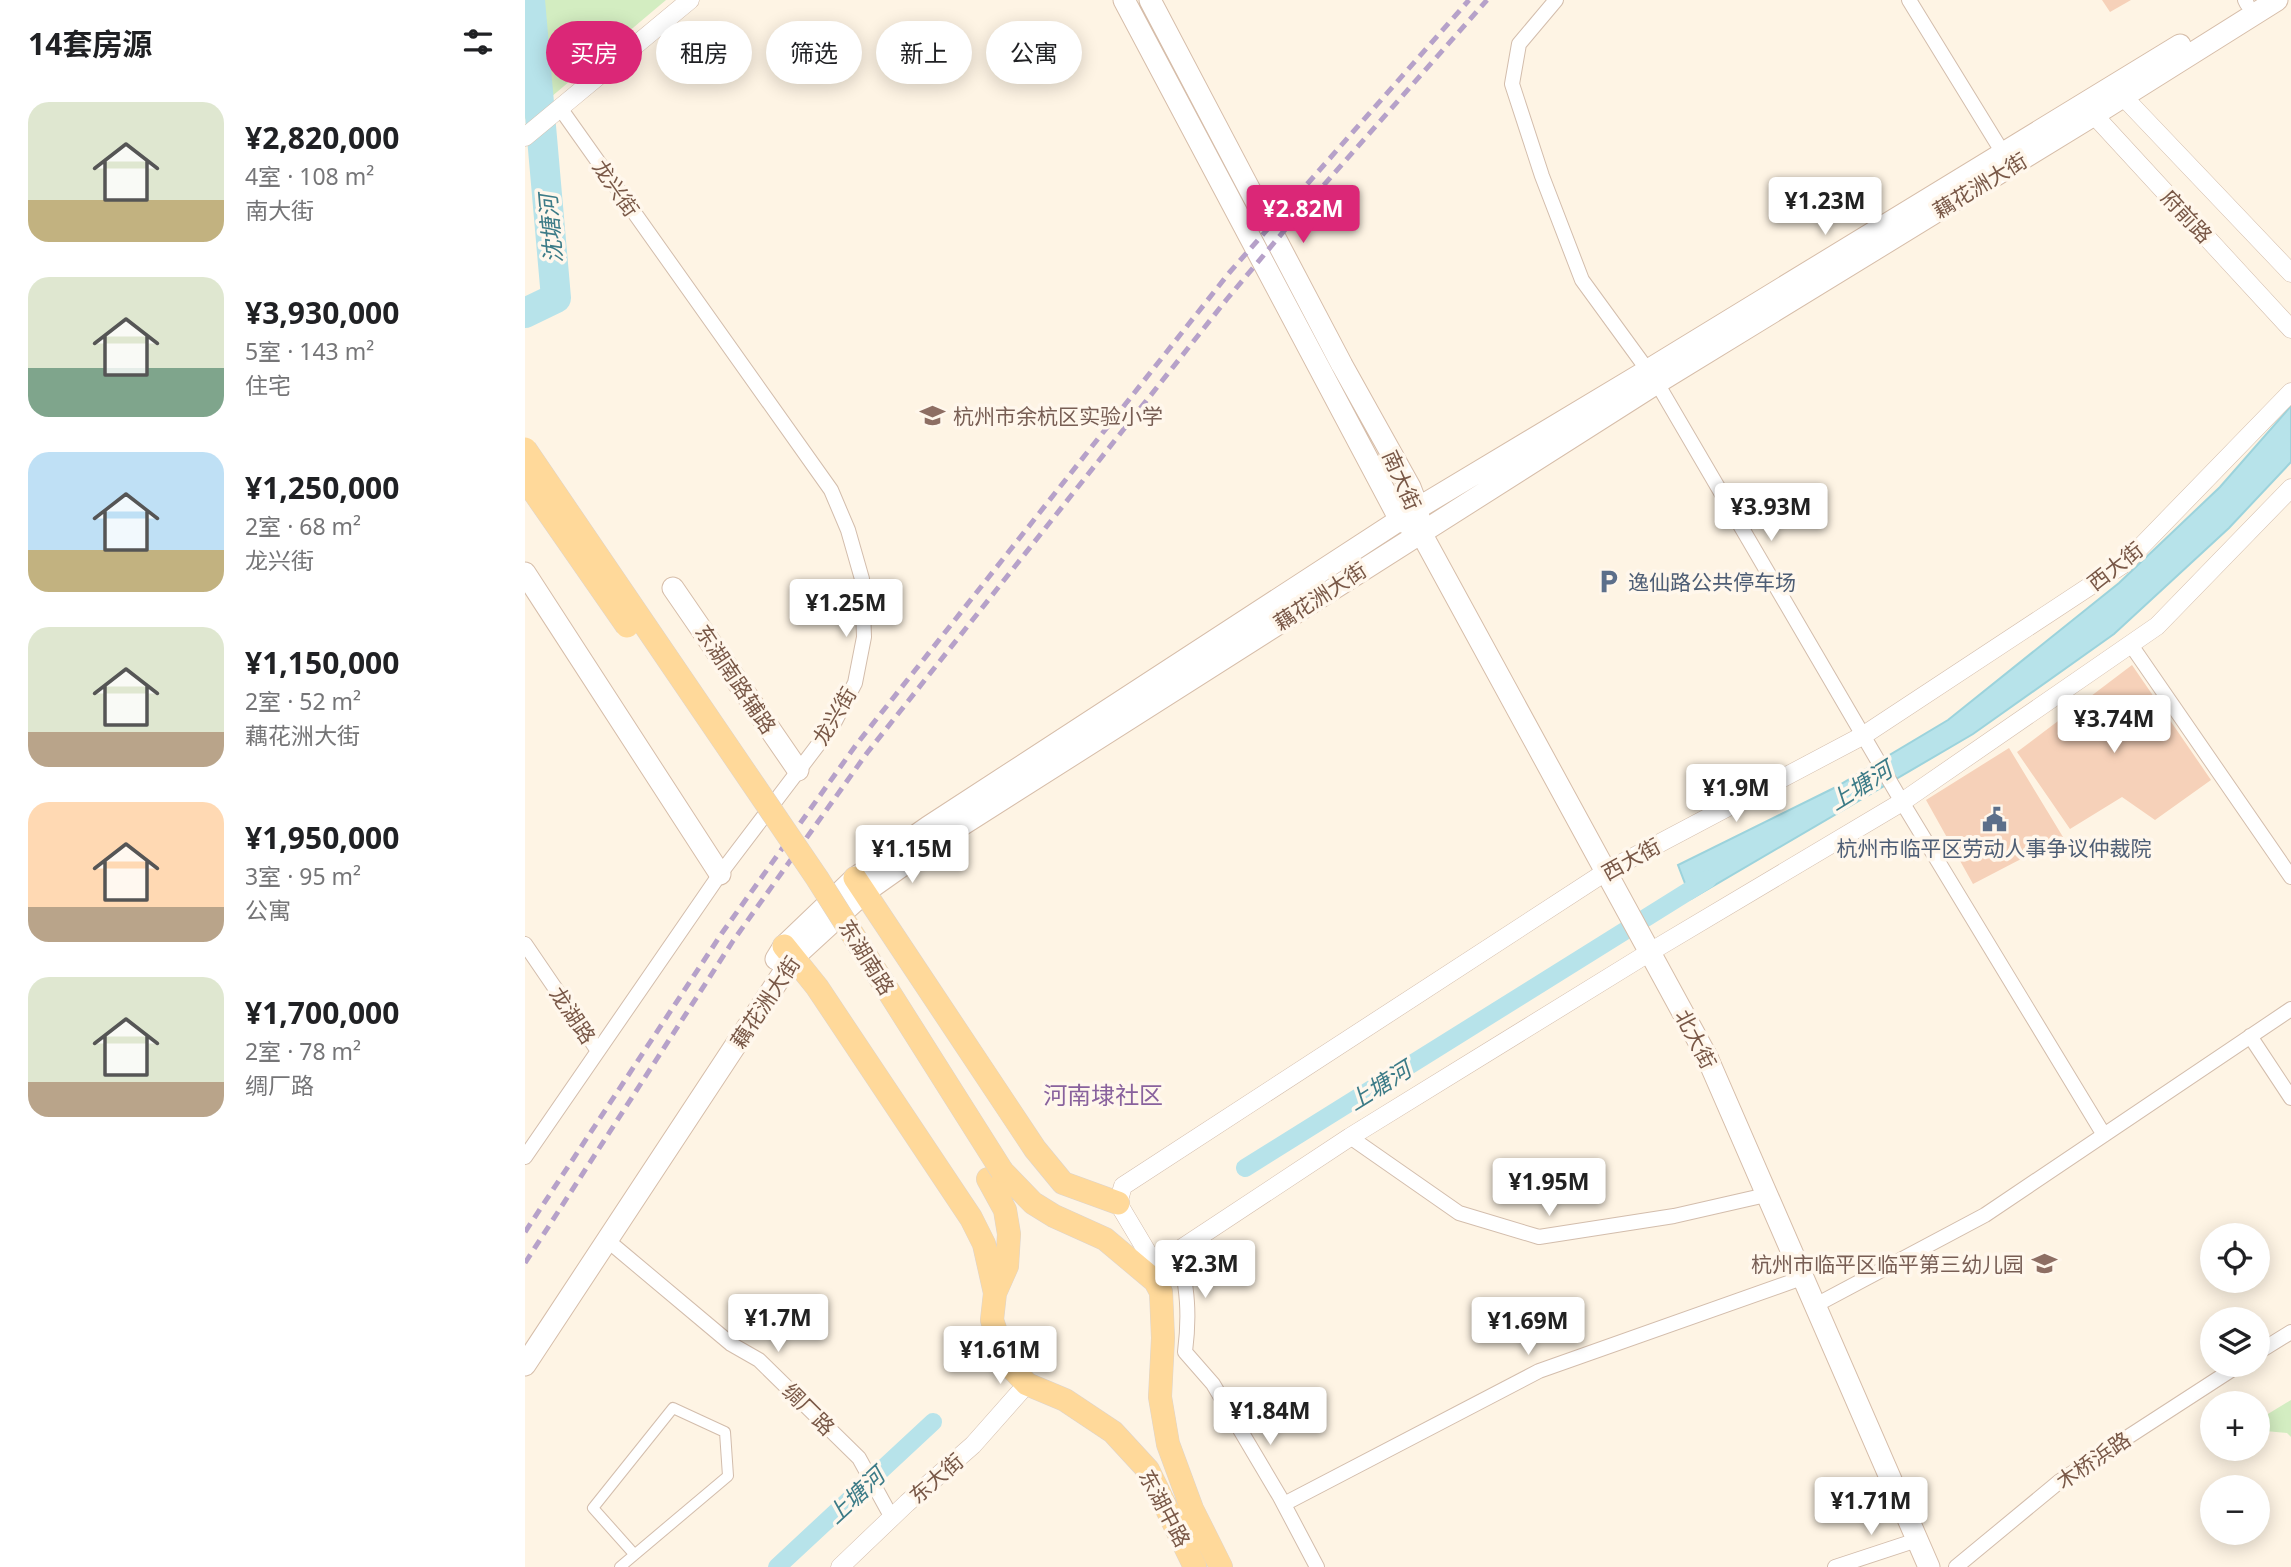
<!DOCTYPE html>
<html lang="zh">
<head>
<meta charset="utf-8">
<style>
	:root { --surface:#fff; --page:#f6f6f6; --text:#202124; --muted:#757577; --accent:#db2777 }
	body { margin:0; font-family:"Noto Sans","Noto Sans SC",sans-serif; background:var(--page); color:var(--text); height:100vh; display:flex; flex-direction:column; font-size:26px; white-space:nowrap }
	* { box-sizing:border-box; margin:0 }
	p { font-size:23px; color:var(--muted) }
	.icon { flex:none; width:38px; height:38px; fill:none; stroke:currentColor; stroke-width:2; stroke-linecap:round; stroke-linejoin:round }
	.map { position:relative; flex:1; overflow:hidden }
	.sheet { display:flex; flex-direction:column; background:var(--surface); width:525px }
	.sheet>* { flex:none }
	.banner { position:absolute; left:21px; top:21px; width:665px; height:63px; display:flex; gap:14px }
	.tools { position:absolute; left:1675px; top:1223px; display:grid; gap:14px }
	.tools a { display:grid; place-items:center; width:70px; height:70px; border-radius:50%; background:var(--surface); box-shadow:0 4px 18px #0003; font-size:35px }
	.price { position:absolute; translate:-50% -60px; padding:0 16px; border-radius:7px; background:#fff; color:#222; font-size:23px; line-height:46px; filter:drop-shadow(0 2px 4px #0008) }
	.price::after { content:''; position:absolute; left:50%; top:42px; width:21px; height:16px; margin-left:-10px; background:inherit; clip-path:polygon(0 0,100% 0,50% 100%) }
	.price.on { background:var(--accent); color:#fff }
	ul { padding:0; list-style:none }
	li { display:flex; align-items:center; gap:21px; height:175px; padding:0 28px }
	li span { display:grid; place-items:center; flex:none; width:196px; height:140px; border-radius:21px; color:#555 }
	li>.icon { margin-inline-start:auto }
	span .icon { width:84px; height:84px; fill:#fffc; stroke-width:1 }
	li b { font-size:30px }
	h2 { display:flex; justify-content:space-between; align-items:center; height:84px; padding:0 28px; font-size:30px }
	.tag { padding:0 24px; border-radius:32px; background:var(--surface); box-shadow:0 4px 18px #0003; font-size:24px; line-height:63px }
	.tag.on { background:var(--accent); color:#fff }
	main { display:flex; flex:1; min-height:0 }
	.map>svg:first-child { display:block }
</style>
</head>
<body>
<main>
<section class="sheet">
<h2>14套房源<svg class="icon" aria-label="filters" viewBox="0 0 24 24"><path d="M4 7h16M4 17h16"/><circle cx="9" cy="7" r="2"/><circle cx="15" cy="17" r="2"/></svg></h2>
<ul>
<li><span style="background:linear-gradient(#dfe7d0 70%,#c2b280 0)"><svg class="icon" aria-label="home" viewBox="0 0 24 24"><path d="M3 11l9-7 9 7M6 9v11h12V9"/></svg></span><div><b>¥2,820,000</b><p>4室 · 108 m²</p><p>南大街</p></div></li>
<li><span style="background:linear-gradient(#dfe7d0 65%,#7fa58c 0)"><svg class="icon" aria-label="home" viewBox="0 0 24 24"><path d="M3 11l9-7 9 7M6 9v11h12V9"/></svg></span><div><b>¥3,930,000</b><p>5室 · 143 m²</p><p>住宅</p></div></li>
<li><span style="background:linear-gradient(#bfe0f5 70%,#c2b280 0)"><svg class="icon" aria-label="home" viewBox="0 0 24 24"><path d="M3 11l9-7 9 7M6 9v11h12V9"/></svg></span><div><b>¥1,250,000</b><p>2室 · 68 m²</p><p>龙兴街</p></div></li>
<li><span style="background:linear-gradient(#dfe7d0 75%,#b9a48a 0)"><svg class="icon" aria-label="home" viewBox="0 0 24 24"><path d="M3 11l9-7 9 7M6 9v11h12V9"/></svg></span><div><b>¥1,150,000</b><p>2室 · 52 m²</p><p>藕花洲大街</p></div></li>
<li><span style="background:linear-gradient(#ffd9b3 75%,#b9a48a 0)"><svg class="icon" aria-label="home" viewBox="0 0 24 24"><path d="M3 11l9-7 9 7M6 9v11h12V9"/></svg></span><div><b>¥1,950,000</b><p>3室 · 95 m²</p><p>公寓</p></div></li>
<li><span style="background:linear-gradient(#dfe7d0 75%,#b9a48a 0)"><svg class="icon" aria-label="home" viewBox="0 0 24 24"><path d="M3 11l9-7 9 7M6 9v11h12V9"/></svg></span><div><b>¥1,700,000</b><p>2室 · 78 m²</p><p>绸厂路</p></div></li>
</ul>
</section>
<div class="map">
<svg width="1766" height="1567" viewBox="0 0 1766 1567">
	<rect width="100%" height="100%" fill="#fef4e4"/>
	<path fill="#d3edc1" d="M0 0H141L0 119Z
		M1766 1400V1437L1762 1433 1740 1431 1733 1420Z"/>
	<path fill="#b7e3ea" stroke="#9cd3dc" stroke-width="2" d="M1766 406V462L1704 528 1589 634 1448 734 1166 899 1153 865 1311 787 1423 720 1594 583 1695 487Z"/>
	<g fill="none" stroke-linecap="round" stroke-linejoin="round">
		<path stroke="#b7e3ea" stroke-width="18" d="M720 1168 1183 879
			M252 1567 408 1422"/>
		<path stroke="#b7e3ea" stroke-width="30" d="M0 313 31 298 5 0"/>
	</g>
	<path fill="#f6d1b9" d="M1577 0H1606L1585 12Z
		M1607 665 1686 780 1630 820 1597 797 1545 829 1492 752Z
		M1484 748 1538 837 1448 884 1401 800Z"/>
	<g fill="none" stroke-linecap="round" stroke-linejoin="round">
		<defs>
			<path id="pedestrian" d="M95 1567 203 1476 200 1432 148 1408 68 1508 109 1554"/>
			<path id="minor" d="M1031 0 994 44 987 84 1017 176 1057 280 1132 383 1377 802 1579 1135
				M1384 0 1478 153
				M1720 0 1722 4
				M1606 645 1766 877
				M0 944 73 1051
				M1725 1036 1766 1098
				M825 1137 934 1213 1014 1237 1149 1216 1241 1195
				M0 1157 195 874 308 725 330 683 339 637 337 579 323 530 306 490 35 108
				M82 1240 206 1344 234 1360 334 1458 367 1518
				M654 1250C662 1289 665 1313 660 1352L688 1384 755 1497 792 1567
				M1289 1306 1460 1215 1766 1009
				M1732 1353 1766 1332
				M759 1504 1014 1371 1277 1278
				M1310 1567 1392 1540
				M1431 1567 1535 1481 1714 1365"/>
			<path id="tertiary" d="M1590 88 1766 273
				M1558 107 1569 115 1766 329
				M0 137 165 0
				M1766 392 1600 563 1339 735 1082 871 598 1186 593 1203 627 1260 654 1250 825 1137 1125 952 1377 802 1632 626 1766 488
				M315 1567 382 1503 448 1445 502 1384"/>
			<path id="secondary" d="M599 0 875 520 885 525
				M625 0 817 365 885 487 893 508 895 531 1182 1057 1404 1567
				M0 573 195 874
				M148 588 273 770
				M251 959 259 946 330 878 403 827 893 508 1123 370 1655 45
				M0 1365 268 958 340 892 415 839 1132 383 1569 115 1752 0"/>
			<path id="primary" d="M330 878 510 1149 538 1183 593 1203
				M259 946 292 987 446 1218 459 1244 470 1293
				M477 1171 508 1203 529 1216 580 1239 630 1281 636 1292 638 1338 635 1397 643 1444 667 1509 696 1567
				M463 1179 480 1210 484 1234 482 1266 470 1293 467 1320 481 1362 502 1384 540 1400 588 1432 623 1470 670 1567"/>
		</defs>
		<use href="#pedestrian" stroke="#d3bdac" stroke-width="12"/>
		<use href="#minor" stroke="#d3bdac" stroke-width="16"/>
		<use href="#tertiary" stroke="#d3bdac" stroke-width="19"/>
		<use href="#secondary" stroke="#d6bda9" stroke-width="23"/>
		<use href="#primary" stroke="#dcd4cf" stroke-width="24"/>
		<use href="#pedestrian" stroke="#fff" stroke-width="10"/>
		<use href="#minor" stroke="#fff" stroke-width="14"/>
		<use href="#tertiary" stroke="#fff" stroke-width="18"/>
		<use href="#secondary" stroke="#fff" stroke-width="21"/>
		<use href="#primary" stroke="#ffd99a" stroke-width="23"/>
		<path stroke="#b6a1c9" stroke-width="5" stroke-dasharray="10 7" stroke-linecap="butt" d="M0 1232 197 933 331 745 704 273 944 0
			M0 1263 208 941 342 753 702 299 769 219 962 0"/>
		<defs>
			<path id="primary-bridge" d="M0 449 292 878 477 1171
				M0 479 102 626"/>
		</defs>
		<use href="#primary-bridge" stroke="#dcd4cf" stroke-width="24" stroke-linecap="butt"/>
		<use href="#primary-bridge" stroke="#ffd99a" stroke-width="23"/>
	</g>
	<defs>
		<symbol id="school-bare" viewBox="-9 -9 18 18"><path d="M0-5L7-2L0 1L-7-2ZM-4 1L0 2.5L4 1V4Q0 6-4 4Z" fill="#8d6e63" stroke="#fff7ec" stroke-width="2.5" paint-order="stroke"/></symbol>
		<symbol id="parking-bare" viewBox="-9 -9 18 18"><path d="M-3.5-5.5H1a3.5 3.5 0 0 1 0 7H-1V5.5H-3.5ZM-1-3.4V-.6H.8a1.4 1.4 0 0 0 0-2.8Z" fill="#5c6f8a" stroke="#fff7ec" stroke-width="2.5" paint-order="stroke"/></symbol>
		<symbol id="civic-bare" viewBox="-9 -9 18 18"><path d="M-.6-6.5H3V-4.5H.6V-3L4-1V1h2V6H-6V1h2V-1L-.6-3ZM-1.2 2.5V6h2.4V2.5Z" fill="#5c6f8a" stroke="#fff7ec" stroke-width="2.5" paint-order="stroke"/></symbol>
	</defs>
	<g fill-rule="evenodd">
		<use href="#school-bare" x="390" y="398" width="35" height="35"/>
		<use href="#parking-bare" x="1066" y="564" width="35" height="35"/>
		<use href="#civic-bare" x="1452" y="802" width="35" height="35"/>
		<use href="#school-bare" x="1502" y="1246" width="35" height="35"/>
	</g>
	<g text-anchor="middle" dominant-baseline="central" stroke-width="7" stroke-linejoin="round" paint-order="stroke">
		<g font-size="21" fill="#795847" stroke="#fff7ec">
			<text transform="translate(1455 185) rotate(-31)">藕花洲大街</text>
			<text transform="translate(91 188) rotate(55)">龙兴街</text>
			<text transform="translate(1662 216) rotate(47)">府前路</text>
			<text transform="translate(877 480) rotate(66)">南大街</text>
			<text transform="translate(1590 566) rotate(-38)">西大街</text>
			<text transform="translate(795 596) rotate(-33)">藕花洲大街</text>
			<text transform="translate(211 679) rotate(56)">东湖南路辅路</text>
			<text transform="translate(309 716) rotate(-59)">龙兴街</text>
			<text transform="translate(1106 859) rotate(-29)">西大街</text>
			<text transform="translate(342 957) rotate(58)">东湖南路</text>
			<text transform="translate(240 1002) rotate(-56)">藕花洲大街</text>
			<text transform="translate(48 1015) rotate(56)">龙湖路</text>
			<text transform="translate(1171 1039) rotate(63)">北大街</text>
			<text transform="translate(284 1409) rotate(45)">绸厂路</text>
			<text transform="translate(1568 1460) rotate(-34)">木桥浜路</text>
			<text transform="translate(411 1478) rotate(-41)">东大街</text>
			<text transform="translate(640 1508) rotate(62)">东湖中路</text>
		</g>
		<g font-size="21" fill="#785e54" stroke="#fff7ec" text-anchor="start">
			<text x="428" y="416">杭州市余杭区实验小学</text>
			<text x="1499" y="1264" text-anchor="end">杭州市临平区临平第三幼儿园</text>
		</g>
		<g font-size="21" fill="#4e5e75" stroke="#fff7ec" text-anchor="start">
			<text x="1103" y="582">逸仙路公共停车场</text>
			<text x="1469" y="848" text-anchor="middle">杭州市临平区劳动人事争议仲裁院</text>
		</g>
		<g font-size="23" font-style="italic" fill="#3c7b87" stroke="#fff7ec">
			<text transform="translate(25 229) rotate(-95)">沈塘河</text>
			<text transform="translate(1335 785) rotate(-32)">上塘河</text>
			<text transform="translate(854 1085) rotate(-32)">上塘河</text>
			<text transform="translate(330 1495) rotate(-43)">上塘河</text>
		</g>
		<g font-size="24" fill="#89629d" stroke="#fff7ec">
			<text x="578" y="1094">河南埭社区</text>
		</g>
	</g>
</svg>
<div class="tools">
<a><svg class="icon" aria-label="locate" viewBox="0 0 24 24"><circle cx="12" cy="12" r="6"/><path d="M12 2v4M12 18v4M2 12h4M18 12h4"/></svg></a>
<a><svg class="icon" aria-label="layers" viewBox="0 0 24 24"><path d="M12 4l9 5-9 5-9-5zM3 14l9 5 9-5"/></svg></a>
<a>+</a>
<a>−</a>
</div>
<b class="price" style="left:1300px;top:237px">¥1.23M</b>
<b class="price on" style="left:778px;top:245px">¥2.82M</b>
<b class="price" style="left:1246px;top:543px">¥3.93M</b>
<b class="price" style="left:321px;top:639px">¥1.25M</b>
<b class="price" style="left:1589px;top:755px">¥3.74M</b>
<b class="price" style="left:1211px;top:824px">¥1.9M</b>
<b class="price" style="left:387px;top:885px">¥1.15M</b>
<b class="price" style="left:1024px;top:1218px">¥1.95M</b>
<b class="price" style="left:680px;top:1300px">¥2.3M</b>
<b class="price" style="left:253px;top:1354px">¥1.7M</b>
<b class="price" style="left:1003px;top:1357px">¥1.69M</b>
<b class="price" style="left:475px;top:1386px">¥1.61M</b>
<b class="price" style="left:745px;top:1447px">¥1.84M</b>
<b class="price" style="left:1346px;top:1537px">¥1.71M</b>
<div class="banner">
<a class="tag on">买房</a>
<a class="tag">租房</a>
<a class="tag">筛选</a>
<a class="tag">新上</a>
<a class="tag">公寓</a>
</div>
</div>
</main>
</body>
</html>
